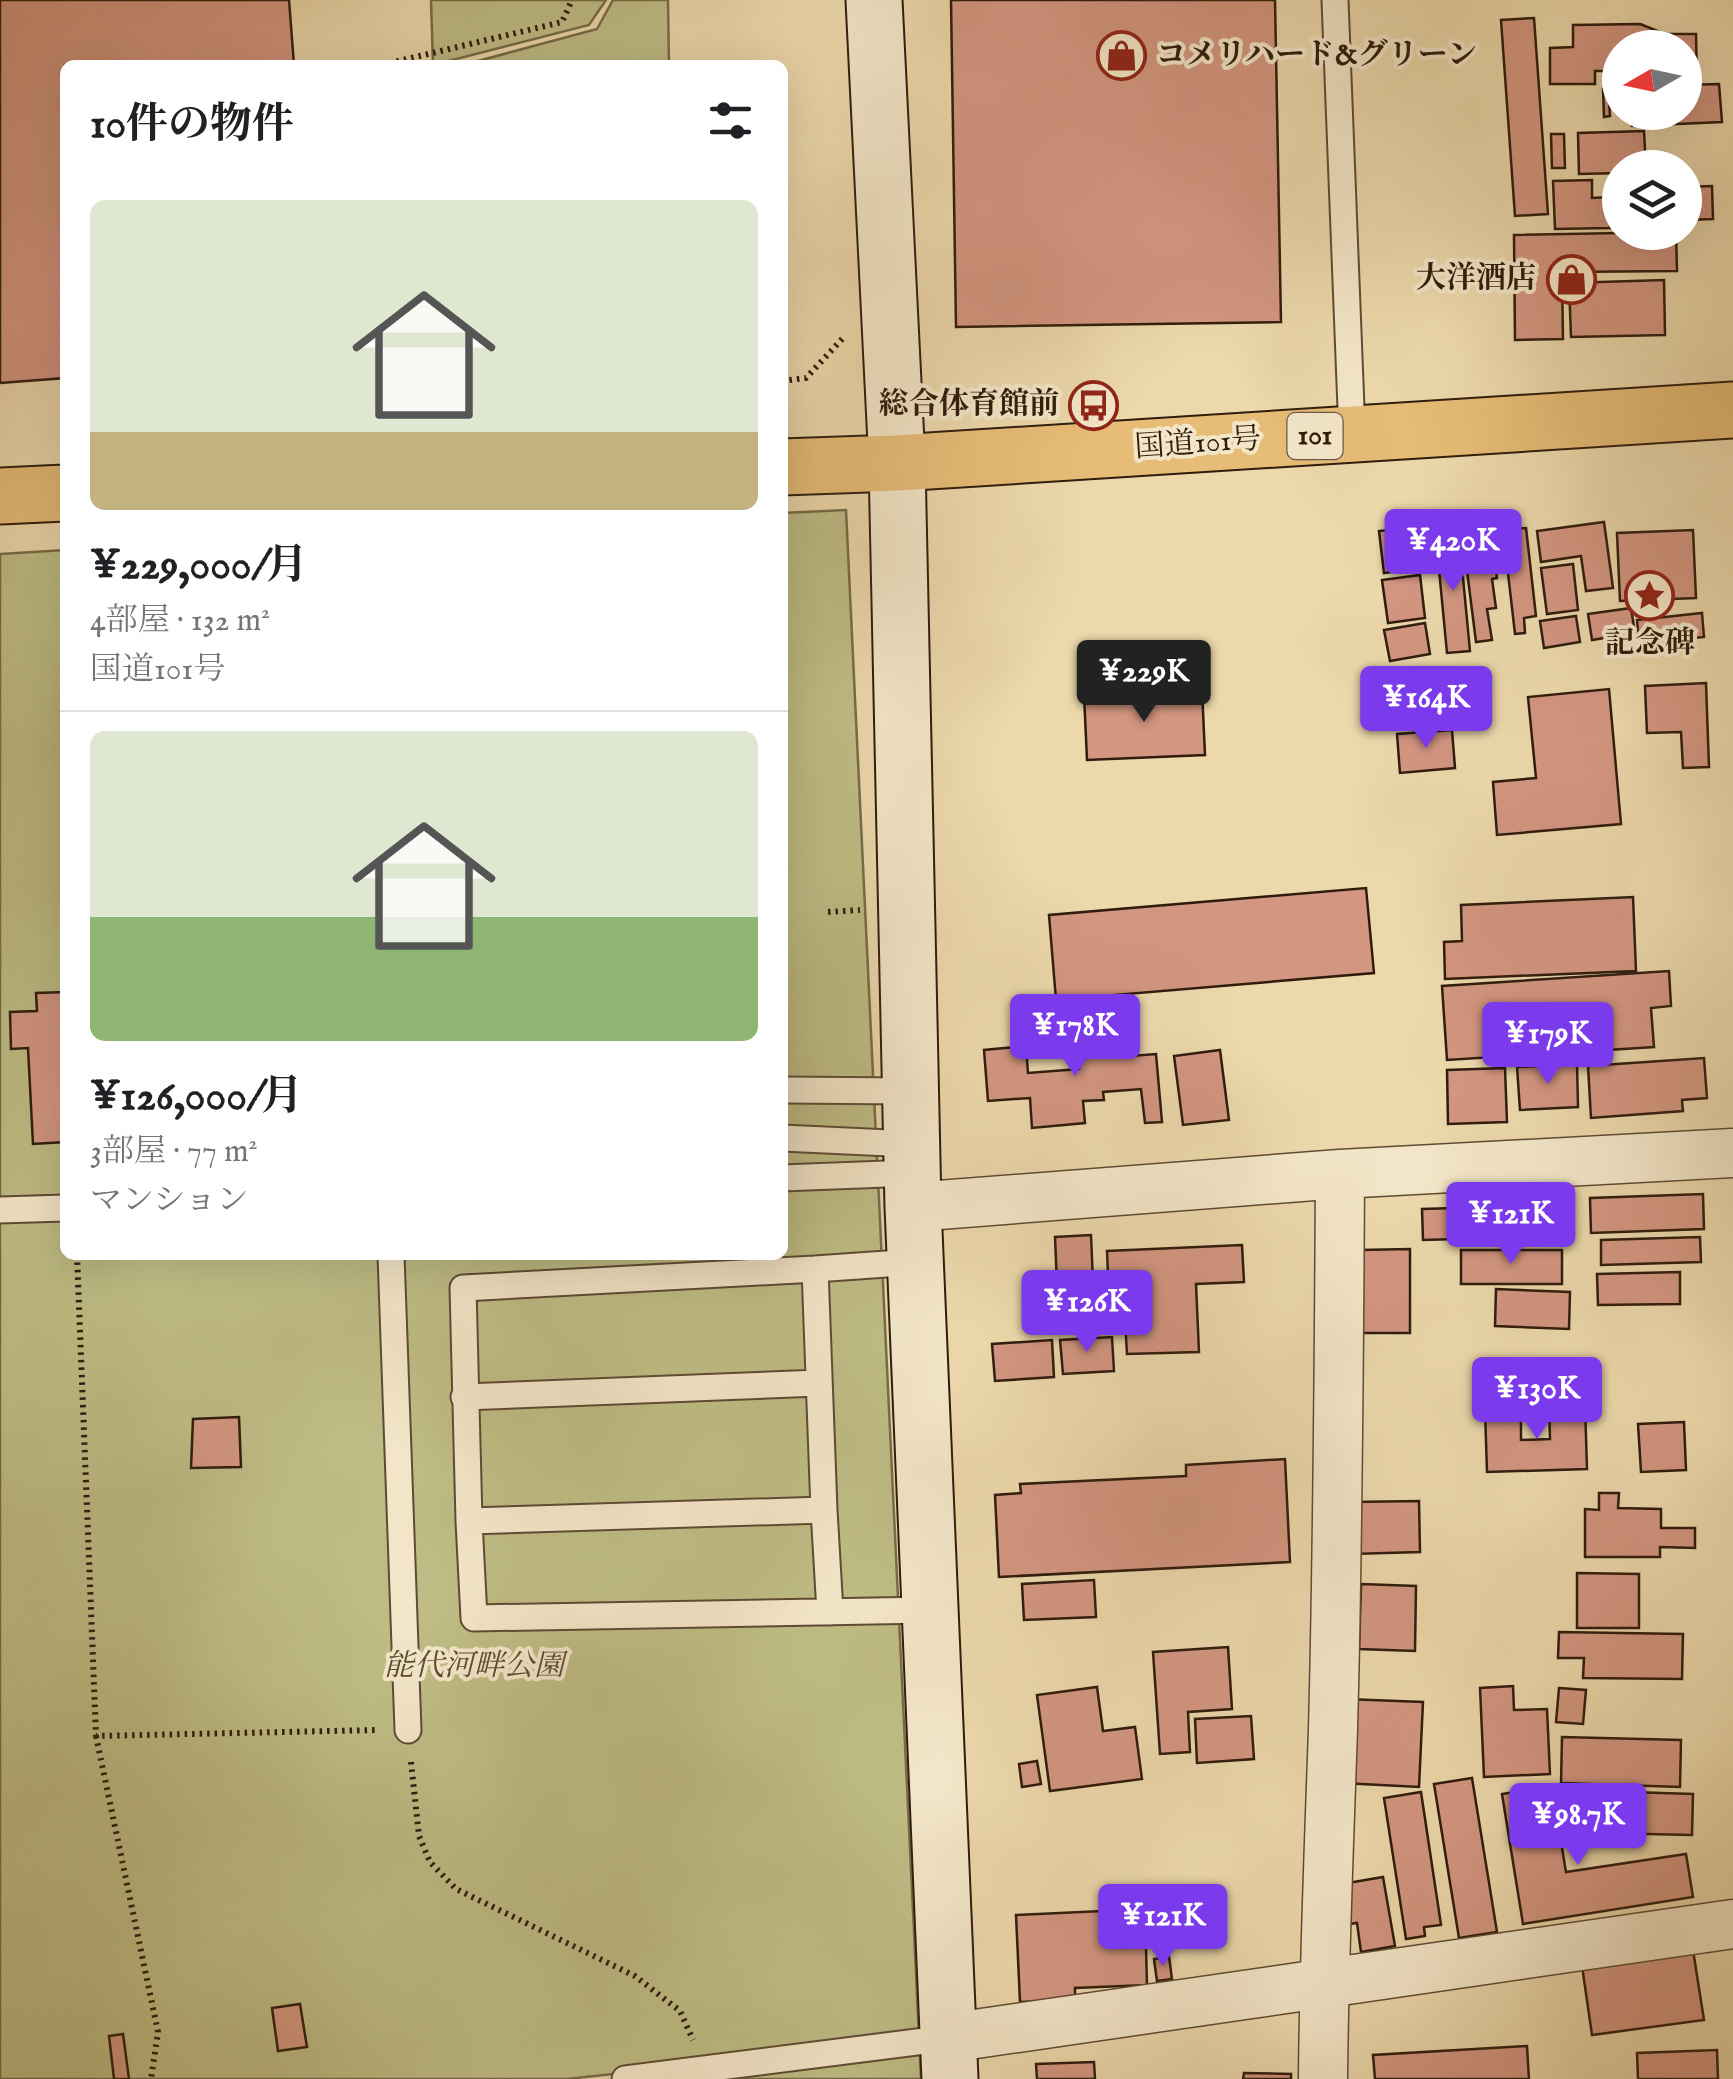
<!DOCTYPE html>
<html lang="ja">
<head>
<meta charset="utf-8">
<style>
	:root { --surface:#fff; --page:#f6f6f6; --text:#202124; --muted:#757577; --line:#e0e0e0; --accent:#7c3aed }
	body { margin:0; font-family:"IM FELL English","Noto Serif JP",serif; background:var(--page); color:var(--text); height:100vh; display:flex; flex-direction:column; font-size:38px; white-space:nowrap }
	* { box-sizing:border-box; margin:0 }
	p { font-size:32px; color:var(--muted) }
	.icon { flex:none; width:55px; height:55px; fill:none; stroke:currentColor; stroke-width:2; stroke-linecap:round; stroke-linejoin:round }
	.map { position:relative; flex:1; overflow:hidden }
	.side { position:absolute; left:60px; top:60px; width:728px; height:1200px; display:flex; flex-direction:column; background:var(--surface); border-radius:15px; box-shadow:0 10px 40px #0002 }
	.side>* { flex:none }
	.needle { width:65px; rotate:261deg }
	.fabs { position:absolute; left:1602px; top:30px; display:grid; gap:20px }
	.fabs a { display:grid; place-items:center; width:100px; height:100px; border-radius:50%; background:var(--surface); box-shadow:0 10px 40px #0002; font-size:50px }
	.price { position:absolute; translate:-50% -85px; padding:0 22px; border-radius:10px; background:var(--accent); color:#fff; font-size:32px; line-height:65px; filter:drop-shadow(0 2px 5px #0008) }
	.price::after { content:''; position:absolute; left:50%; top:60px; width:30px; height:22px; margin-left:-15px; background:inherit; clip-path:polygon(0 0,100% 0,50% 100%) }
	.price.selected { background:#222; color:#fff }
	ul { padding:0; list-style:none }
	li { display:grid; align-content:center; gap:20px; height:530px; padding:0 30px }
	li+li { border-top:2px solid var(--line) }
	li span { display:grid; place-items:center; height:310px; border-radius:15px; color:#555 }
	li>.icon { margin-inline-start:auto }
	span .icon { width:180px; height:180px; fill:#fffc; stroke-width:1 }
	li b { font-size:42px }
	h2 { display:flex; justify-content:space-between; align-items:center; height:120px; padding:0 30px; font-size:42px }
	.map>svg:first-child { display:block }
</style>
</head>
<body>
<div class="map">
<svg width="1733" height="2079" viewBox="0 0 1733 2079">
	<rect width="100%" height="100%" fill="#ecd8ab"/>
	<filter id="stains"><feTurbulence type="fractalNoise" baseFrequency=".002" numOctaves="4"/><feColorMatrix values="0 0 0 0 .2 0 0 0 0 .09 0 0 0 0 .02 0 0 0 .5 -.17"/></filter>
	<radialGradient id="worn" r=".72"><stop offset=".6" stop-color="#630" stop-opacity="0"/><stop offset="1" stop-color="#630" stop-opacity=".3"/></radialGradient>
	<path fill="#bebc84" stroke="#766c48" stroke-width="2.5" d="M431 0H606L589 25 433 65Z
		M613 0H668L669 65H463L597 29Z
		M846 510 921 2079H631L855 2048 567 2079H0V554L65 550V1255H782L783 513Z"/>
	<path fill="#d39681" stroke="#2f1c0d" stroke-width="2.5" d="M0 0H289L294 65H65V378L0 383Z
		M951 0H1275L1281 322 956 327Z
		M1534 18 1548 214 1515 216 1501 20Z
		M1640 24 1665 34H1696L1697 82 1685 83V48H1620V84H1608L1609 71H1595V84H1550V48L1573 47V25Z
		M1719 84 1722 122 1632 126V112H1685V85Z
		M1620 88V101L1609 102 1610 116 1604 117 1603 89Z
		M1644 131 1646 168H1620V173L1579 174 1578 133Z
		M1551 134H1564L1565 168H1552Z
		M1592 180V198L1611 197 1612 190 1620 189V222H1610V228L1555 229 1553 181Z
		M1712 186 1713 219 1685 220V187Z
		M1676 232 1677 271 1562 272 1563 339 1515 340 1514 235Z
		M1664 280 1665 335 1571 337 1569 283Z
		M1604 522 1613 588 1586 591 1581 556 1541 562 1537 531Z
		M1423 526 1428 567 1384 573 1379 531Z
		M1495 527 1499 554 1494 555 1497 578 1492 579 1496 608 1487 609 1492 640 1476 642 1462 531Z
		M1526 528 1536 616 1524 618 1525 633 1515 634 1503 530Z
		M1693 530 1696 598 1620 601 1617 533Z
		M1459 536 1470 651 1447 653 1436 538Z
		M1573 564 1578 610 1547 614 1541 568Z
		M1420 575 1425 618 1388 623 1382 580Z
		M1631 608 1635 633 1592 640 1588 614Z
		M1702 613 1704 637 1639 644 1637 620Z
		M1576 616 1580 642 1544 648 1540 621Z
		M1425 623 1430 654 1390 661 1384 630Z
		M1706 683 1709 767 1683 768 1681 732 1647 733 1645 686Z
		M1202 689 1205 755 1087 760 1084 694Z
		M1609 689 1621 824 1497 835 1493 782 1536 778 1528 697Z
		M1452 730 1455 768 1400 773 1397 734Z
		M1366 888 1374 973 1056 1000 1049 915Z
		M1633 897 1636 971 1445 979 1444 942 1462 941 1461 905Z
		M1669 971 1671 1006 1651 1008 1654 1047 1447 1060 1442 986Z
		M65 992V1142L33 1144 28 1048 11 1049 10 1012 37 1011 36 993Z
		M1108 1024 1109 1040 1130 1038 1131 1056 1156 1054 1162 1122 1145 1123 1141 1089 1103 1092 1104 1100 1083 1101 1085 1123 1032 1128 1030 1098 988 1101 984 1050 1026 1046 1028 1073 1079 1069 1076 1027Z
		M1220 1050 1229 1120 1183 1125 1174 1056Z
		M1704 1058 1707 1098 1682 1100 1683 1111 1591 1118 1588 1066Z
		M1577 1064 1578 1107 1520 1110 1517 1067Z
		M1505 1068 1507 1122 1448 1124 1447 1070Z
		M1703 1194 1704 1229 1591 1233 1590 1198Z
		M1455 1208 1456 1239 1423 1240 1422 1209Z
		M1091 1235 1095 1330 1059 1332 1055 1237Z
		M1700 1237 1701 1262 1601 1265V1240Z
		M1242 1245 1244 1282 1196 1284 1199 1352 1127 1354 1125 1320H1110L1107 1251Z
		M1410 1249V1333H1361L1360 1250Z
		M1461 1250H1562V1284H1461Z
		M1680 1272V1304L1598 1305 1597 1274Z
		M1496 1289 1570 1292 1569 1329 1495 1326Z
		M1112 1337 1114 1371 1063 1374 1060 1340Z
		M1052 1340 1054 1377 995 1381 992 1344Z
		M1549 1405H1585L1587 1469 1487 1472 1485 1411 1521 1410V1440L1550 1439Z
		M239 1417 241 1467 191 1468 193 1419Z
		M1684 1422 1686 1470 1641 1472 1638 1424Z
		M1285 1459 1290 1562 999 1577 995 1495 1021 1493 1020 1484 1186 1476V1465Z
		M1599 1493H1619L1618 1508 1661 1509V1528H1695V1548L1660 1547V1557H1585V1509L1599 1510Z
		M1419 1501 1420 1552 1352 1554 1351 1502Z
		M1577 1573 1639 1574V1628H1577Z
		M1094 1580 1096 1617 1024 1620 1022 1584Z
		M1361 1584 1416 1586 1415 1651 1359 1649Z
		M1559 1632 1683 1634 1682 1679 1583 1678 1584 1658H1558Z
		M1228 1647 1232 1709 1188 1712 1190 1752 1160 1754 1153 1652Z
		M1513 1686 1514 1710 1547 1709 1550 1774 1484 1777 1480 1688Z
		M1097 1687 1103 1731 1135 1727 1142 1779 1050 1791 1037 1695Z
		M1559 1688 1586 1690 1583 1724 1556 1722Z
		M1345 1699 1423 1702 1419 1787 1342 1783Z
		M1251 1716 1254 1759 1197 1763 1195 1719Z
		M1562 1737 1681 1740 1680 1787 1561 1783Z
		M1037 1761 1041 1784 1022 1787 1019 1764Z
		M1472 1778 1497 1932 1459 1938 1434 1784Z
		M1552 1786 1566 1872 1686 1854 1693 1897 1523 1924 1502 1794Z
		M1566 1790 1693 1794 1692 1835 1599 1833 1600 1806 1565 1805Z
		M1421 1792 1441 1925 1424 1927 1425 1936 1406 1939 1384 1798Z
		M1383 1877 1395 1946 1361 1952 1357 1923 1342 1925 1336 1885Z
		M1124 1910 1126 1948 1146 1947 1147 1985 1075 1988V2000L1020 2002 1016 1915Z
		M1693 1950 1704 2020 1592 2035 1582 1966Z
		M1169 1957 1172 1979 1157 1981 1154 1959Z
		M300 2004 307 2047 278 2051 272 2008Z
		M123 2034 129 2079H114L109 2036Z
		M1527 2046 1529 2079H1375L1373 2055Z
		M1717 2050 1718 2079H1638L1637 2053Z
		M1094 2062 1095 2079H1037L1036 2064Z
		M1244 2073 1291 2074V2079H1243Z"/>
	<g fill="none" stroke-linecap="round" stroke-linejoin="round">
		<defs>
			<path id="lane" d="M1335 0 1352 434
				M782 1090 910 1091
				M782 1138 911 1144
				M782 1178 912 1173
				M0 1210 65 1208
				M391 1255 408 1730
				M815 1269 915 1262
				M464 1397 819 1383
				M469 1521 463 1288 815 1269 824 1510
				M830 1612 824 1510 469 1521 474 1618 929 1610
				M625 2079 948 2038"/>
			<path id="street" d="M913 1207 1340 1174 1733 1153
				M948 2038 1733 1924
				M1323 2079C1324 1962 1329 1846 1333 1729 1338 1544 1339 1359 1340 1174"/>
			<path id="secondary" d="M874 0 897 463 913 1207 950 2079"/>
			<path id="highway" d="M782 467 897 463 1733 410
				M0 496 65 493"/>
		</defs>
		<use href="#lane" stroke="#5e4b34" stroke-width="29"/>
		<use href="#street" stroke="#5e4b34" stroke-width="51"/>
		<use href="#secondary" stroke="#2f1c0d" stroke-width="59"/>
		<use href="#highway" stroke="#2f1c0d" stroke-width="59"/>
		<path stroke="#2f1c0d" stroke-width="6" stroke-dasharray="2.5 5" stroke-linecap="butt" d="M382 65 562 22 572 0
			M782 381 806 378 843 338
			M828 912 860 910
			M77 1255 96 1736 378 1730
			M96 1736 158 2032 151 2079
			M411 1762 419 1836 430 1862 456 1889 635 1976 680 2011 693 2040"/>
		<use href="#lane" stroke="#f3e6c8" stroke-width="25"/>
		<use href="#street" stroke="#f3e6c8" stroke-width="48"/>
		<use href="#secondary" stroke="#f3e6c8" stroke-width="55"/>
		<use href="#highway" stroke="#e6bc76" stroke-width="55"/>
	</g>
	<defs>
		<symbol id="shop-ring" viewBox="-11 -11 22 22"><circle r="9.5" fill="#f3e6c8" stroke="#8f2418" stroke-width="1.5"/><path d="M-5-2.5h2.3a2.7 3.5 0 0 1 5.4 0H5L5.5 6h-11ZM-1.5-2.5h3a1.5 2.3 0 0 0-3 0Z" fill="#8f2418"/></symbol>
		<symbol id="bus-ring" viewBox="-11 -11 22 22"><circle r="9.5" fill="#f3e6c8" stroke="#8f2418" stroke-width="1.5"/><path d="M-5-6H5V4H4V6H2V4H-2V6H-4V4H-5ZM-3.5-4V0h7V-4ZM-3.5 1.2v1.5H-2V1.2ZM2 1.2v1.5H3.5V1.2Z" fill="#8f2418"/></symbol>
		<symbol id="sight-ring" viewBox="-11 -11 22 22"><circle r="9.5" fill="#f3e6c8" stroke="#8f2418" stroke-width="1.5"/><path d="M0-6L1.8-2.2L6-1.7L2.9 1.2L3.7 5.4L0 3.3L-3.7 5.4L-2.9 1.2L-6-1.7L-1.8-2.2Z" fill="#8f2418"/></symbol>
	</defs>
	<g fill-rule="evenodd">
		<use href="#shop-ring" x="1094" y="28" width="55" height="55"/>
		<use href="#shop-ring" x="1544" y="252" width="55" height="55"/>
		<use href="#bus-ring" x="1066" y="378" width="55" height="55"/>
		<use href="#sight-ring" x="1622" y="568" width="55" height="55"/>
	</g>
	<g text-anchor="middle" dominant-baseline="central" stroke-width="8" stroke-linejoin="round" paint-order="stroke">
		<rect fill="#f3e6c8" stroke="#6a5945" stroke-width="2.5" x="1287.5" y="413" width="55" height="46" rx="8"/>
		<g font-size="28" font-weight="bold" fill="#2f1c0d">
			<text x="1315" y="436">101</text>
		</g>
		<g font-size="30" font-weight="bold" fill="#2f1c0d" stroke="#f3e6c8" text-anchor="end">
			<text x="1156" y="56" text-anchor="start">コメリハード&amp;グリーン</text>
			<text x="1536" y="279">大洋酒店</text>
			<text x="1059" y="405">総合体育館前</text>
			<text x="1650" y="644" text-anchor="middle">記念碑</text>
		</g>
		<g font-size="30" fill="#2f1c0d" stroke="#f3e6c8">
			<text transform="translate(1198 444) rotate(-4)">国道101号</text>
		</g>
		<g font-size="30" font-style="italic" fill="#5a4c31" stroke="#f3e6c8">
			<text x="474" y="1667">能代河畔公園</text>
		</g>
	</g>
	<rect width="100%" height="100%" filter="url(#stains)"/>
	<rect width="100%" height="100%" fill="url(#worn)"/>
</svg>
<div class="fabs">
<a><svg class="needle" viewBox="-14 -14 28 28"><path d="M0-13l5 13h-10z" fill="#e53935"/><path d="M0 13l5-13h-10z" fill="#757577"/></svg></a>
<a><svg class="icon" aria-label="layers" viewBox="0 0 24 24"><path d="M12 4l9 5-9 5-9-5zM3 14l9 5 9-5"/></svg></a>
</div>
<b class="price" style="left:1453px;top:594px">¥420K</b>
<b class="price selected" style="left:1144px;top:725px">¥229K</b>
<b class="price" style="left:1426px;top:751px">¥164K</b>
<b class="price" style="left:1075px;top:1079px">¥178K</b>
<b class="price" style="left:1548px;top:1087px">¥179K</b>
<b class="price" style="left:1511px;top:1267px">¥121K</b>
<b class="price" style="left:1087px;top:1355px">¥126K</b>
<b class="price" style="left:1537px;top:1442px">¥130K</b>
<b class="price" style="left:1578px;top:1868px">¥98.7K</b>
<b class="price" style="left:1163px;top:1969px">¥121K</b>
<section class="side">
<h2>10件の物件<svg class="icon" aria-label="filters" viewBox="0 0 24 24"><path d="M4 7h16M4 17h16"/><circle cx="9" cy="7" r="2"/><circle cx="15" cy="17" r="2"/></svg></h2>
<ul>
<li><span style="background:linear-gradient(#dfe7d0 75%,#c2b280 0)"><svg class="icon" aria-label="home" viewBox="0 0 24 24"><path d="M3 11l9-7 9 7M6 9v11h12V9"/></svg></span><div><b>¥229,000/月</b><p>4部屋 · 132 m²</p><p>国道101号</p></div></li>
<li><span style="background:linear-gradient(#dfe7d0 60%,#8fb573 0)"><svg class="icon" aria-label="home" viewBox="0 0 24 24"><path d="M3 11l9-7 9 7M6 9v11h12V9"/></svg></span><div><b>¥126,000/月</b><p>3部屋 · 77 m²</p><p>マンション</p></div></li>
</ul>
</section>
</div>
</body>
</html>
